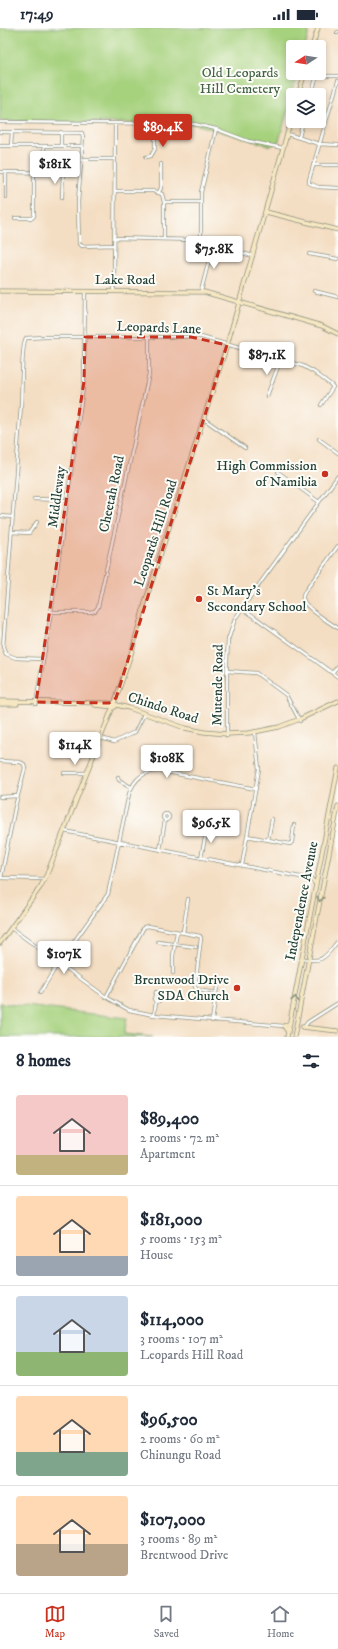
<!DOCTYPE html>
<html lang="en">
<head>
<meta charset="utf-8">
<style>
	:root { --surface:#fff; --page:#f2f2f3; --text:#1f2937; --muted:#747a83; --line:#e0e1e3; --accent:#c8321e }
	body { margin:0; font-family:"IM FELL DW Pica",serif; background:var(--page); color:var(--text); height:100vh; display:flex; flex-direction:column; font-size:15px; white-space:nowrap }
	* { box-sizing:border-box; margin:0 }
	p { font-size:13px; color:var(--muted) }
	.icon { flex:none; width:22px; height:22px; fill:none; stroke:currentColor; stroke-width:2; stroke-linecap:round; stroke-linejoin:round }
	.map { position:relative; height:1009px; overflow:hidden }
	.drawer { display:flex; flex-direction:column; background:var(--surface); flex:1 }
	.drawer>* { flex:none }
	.needle { width:26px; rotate:258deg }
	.controls { position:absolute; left:286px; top:12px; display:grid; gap:8px }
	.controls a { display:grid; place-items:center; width:40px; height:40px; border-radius:4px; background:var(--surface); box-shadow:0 2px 6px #0003; font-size:20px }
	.price { position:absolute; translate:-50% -34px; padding:0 9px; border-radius:4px; background:#fff; color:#222; font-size:13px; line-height:26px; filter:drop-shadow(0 1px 2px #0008) }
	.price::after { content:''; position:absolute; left:50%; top:24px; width:12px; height:9px; margin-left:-6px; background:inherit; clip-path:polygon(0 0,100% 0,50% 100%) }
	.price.selected { background:var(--accent); color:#fff }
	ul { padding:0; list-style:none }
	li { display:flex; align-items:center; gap:12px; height:100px; padding:0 16px }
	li+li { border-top:1px solid var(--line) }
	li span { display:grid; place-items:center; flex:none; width:112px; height:80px; border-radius:4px; color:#555 }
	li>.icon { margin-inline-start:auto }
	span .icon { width:48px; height:48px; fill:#fffc; stroke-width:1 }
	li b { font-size:17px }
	h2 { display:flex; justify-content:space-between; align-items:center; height:48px; padding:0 16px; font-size:17px }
	.status { display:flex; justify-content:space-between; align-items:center; height:28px; padding:0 20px; background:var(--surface); direction:ltr }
	.status svg { height:11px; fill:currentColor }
	.tab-bar { display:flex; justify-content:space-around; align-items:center; height:56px; border-top:1px solid var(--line); background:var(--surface); font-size:11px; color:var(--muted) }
	.tab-bar a { display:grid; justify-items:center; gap:2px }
	.tab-bar .selected { color:var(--accent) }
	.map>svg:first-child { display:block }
</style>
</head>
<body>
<div class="status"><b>17:49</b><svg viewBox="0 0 49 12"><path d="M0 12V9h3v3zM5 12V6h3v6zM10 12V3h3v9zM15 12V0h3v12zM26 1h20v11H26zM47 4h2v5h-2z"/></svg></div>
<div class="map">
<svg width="338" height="1009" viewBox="0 0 338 1009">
	<rect width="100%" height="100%" fill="#fdfcf7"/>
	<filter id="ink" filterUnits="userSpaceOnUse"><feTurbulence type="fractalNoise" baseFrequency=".025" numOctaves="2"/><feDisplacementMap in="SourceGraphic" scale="8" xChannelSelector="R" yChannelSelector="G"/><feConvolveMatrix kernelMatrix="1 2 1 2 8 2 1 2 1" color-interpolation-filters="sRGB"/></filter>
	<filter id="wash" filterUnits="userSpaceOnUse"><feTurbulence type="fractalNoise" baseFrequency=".012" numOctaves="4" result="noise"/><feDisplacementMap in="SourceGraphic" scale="16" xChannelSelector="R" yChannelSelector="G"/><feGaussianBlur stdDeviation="0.9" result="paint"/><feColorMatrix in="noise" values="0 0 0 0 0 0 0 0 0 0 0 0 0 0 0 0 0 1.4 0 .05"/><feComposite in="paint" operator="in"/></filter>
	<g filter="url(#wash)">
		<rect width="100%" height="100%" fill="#f4dec3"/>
		<path fill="#a6d17d" stroke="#628758" d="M0 0H310L305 19H293V45H298L279 113 271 118 195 96 0 93Z
			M0 975 127 990 124 1006 153 1009H0Z"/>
	</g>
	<g filter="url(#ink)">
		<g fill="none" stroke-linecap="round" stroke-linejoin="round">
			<defs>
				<path id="street" d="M337 5 338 4
					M338 53 309 152V155L318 159 338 160
					M311 67 317 48H338
					M0 94 194 96 216 101 248 113 283 120
					M0 104 82 105 83 109 78 174 79 216 82 218 114 217
					M287 106 319 116 338 117
					M299 109 303 93
					M0 118H81
					M11 118 12 104
					M61 118V104
					M146 129 151 128 155 121V97
					M81 131H115
					M313 137H338
					M0 144 80 145
					M6 144V169
					M43 144 44 118
					M115 163H153L162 166 164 174V211
					M159 164 161 160V136
					M62 169 63 145
					M164 174H200
					M15 190H32L34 188V144
					M114 210 195 212 253 228
					M201 213V164L216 101
					M309 226 338 231
					M114 263 115 95
					M201 263 213 217
					M314 263 338 269
					M267 368 280 333
					M204 391 245 420
					M319 411 338 425
					M278 444 319 474
					M34 471 67 472
					M0 488 13 489
					M12 504 29 505 37 494
					M338 518 306 562C304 565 302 568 303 571 305 580 330 595 338 600
					M242 580 338 649
					M51 584H90L95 583 98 579 149 346V309
					M42 631 16 630 6 626 3 619C9 538 15 458 21 377 22 365 21 316 26 310L45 309H201L303 338 314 344 330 356 333 359 321 377
					M227 643 256 645 286 667 300 693
					M332 645 338 638
					M36 676 51 584 84 353 85 263
					M227 708V633L228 612 235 591 245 576 338 448
					M101 710 114 714 135 704 144 686
					M0 733 20 734 24 736 25 740 15 779 1 850
					M64 745H86
					M118 749 119 752 131 759
					M0 769 17 768
					M163 789a3 3 0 1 1 6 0a3 3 0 1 1-6 0Z
					M204 797a3 3 0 1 1 6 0a3 3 0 1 1-6 0Z
					M64 803 311 851
					M247 808 290 816 292 814 294 797
					M268 812 272 791
					M160 822 165 792
					M201 830 207 800
					M242 837 259 741 255 704
					M0 850 45 851
					M11 900 106 969 129 982 154 987 284 998
					M183 904 188 871
					M158 914 196 919
					M302 931C324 935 325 929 338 913
					M173 945V928L177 904
					M40 965 54 942 108 866 129 766C134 751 144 742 161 743L256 761
					M106 969 144 899 148 898 200 908 201 910 195 959 197 962 216 965
					M154 987 156 974 154 971 156 964 159 966V973L156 974
					M212 993 218 952 229 953
					M304 999 308 994 338 975"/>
				<path id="secondary" d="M312 19 318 0
					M298 67 305 45
					M266 184 338 202
					M0 263 204 264 322 298 338 306
					M0 673 109 675 129 680 185 700 204 704 227 706 249 705 279 699 300 691 338 673
					M0 676H17
					M95 677 115 679
					M311 851 316 856
					M0 915 41 858 47 846 114 676 132 623 145 575 227 317 293 85
					M302 999 338 1003
					M288 1004 284 998 290 995
					M287 1009 338 740
					M294 1009 338 778"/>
			</defs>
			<use href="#street" stroke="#8a8e7c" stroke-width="4"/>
			<use href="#secondary" stroke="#8a8e7c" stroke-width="5"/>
			<use href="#street" stroke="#fff" stroke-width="2.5"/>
			<use href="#secondary" stroke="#f7e8c3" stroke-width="3.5"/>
		</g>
		<defs><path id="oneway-chevron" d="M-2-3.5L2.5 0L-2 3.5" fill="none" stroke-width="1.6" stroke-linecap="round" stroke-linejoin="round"/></defs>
		<g stroke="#8b927c">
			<use href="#oneway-chevron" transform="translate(320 871) rotate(101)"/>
			<use href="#oneway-chevron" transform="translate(295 971) rotate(-79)"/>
		</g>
	</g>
	<path fill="#c8321e" fill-opacity="0.2" stroke="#c8321e" stroke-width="3" stroke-dasharray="8 5" stroke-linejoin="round" d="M85 309H191L227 317 116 670 109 675 36 674 84 353Z"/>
	<g fill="#c8321e" stroke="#fdfcf7" stroke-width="1.5">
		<circle cx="325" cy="446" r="4"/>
		<circle cx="199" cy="571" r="4"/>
		<circle cx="237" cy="960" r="4"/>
	</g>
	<g text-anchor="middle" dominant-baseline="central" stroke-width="4" stroke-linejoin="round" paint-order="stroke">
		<g font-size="14" fill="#416246" stroke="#fdfcf7">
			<text x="240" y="45">Old Leopards<tspan x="240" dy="16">Hill Cemetery</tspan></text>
		</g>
		<g font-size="14" fill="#1f3d34" stroke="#fdfcf7">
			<text x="125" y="252">Lake Road</text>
			<text transform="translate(159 300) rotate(2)">Leopards Lane</text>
			<text transform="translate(112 466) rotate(-78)">Cheetah Road</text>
			<text transform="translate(57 469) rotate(-82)">Middleway</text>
			<text transform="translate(156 505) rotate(-72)">Leopards Hill Road</text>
			<text transform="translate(218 657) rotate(-89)">Mutende Road</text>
			<text transform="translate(163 680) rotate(18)">Chindo Road</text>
			<text transform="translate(302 873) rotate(-79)">Independence Avenue</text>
		</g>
		<g font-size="14" fill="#1f3d34" stroke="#fdfcf7" text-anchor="end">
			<text x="317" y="438">High Commission<tspan x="317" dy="16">of Namibia</tspan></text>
			<text x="207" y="563" text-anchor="start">St Mary's<tspan x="207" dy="16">Secondary School</tspan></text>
			<text x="229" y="952">Brentwood Drive<tspan x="229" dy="16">SDA Church</tspan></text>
		</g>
	</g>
</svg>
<div class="controls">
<a><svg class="needle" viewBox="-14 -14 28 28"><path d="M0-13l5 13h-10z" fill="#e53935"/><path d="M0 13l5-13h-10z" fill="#747a83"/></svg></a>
<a><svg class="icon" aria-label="layers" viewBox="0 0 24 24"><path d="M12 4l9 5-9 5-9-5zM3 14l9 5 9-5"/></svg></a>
</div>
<b class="price selected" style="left:163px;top:120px">$89.4K</b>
<b class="price" style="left:55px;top:157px">$181K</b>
<b class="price" style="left:214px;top:242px">$75.8K</b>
<b class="price" style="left:267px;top:348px">$87.1K</b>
<b class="price" style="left:75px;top:738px">$114K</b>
<b class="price" style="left:167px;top:751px">$108K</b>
<b class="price" style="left:211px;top:816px">$96.5K</b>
<b class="price" style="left:64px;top:947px">$107K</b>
</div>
<section class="drawer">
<h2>8 homes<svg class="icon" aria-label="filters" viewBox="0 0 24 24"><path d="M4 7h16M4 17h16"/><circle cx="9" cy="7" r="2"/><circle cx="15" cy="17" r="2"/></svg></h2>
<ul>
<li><span style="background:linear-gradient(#f6c9c9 75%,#c2b280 0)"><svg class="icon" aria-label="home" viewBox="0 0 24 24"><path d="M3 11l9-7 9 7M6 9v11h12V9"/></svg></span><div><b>$89,400</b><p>2 rooms · 72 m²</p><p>Apartment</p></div></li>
<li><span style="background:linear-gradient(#ffd9b3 75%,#9aa5b1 0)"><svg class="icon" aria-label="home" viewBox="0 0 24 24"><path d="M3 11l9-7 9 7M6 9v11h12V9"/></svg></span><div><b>$181,000</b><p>5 rooms · 153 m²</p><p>House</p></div></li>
<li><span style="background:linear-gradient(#c9d6e8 70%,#8fb573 0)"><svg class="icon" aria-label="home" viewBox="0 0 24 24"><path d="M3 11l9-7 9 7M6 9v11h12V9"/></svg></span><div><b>$114,000</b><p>3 rooms · 107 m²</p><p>Leopards Hill Road</p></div></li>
<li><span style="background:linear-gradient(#ffd9b3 70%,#7fa58c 0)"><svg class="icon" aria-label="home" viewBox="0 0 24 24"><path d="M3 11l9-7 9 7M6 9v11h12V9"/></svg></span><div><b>$96,500</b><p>2 rooms · 60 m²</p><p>Chinungu Road</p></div></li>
<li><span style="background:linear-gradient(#ffd9b3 60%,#b9a48a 0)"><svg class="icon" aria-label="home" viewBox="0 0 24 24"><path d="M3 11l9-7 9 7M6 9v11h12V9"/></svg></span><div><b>$107,000</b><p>3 rooms · 89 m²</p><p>Brentwood Drive</p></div></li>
</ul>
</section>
<nav class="tab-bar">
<a class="selected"><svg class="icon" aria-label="map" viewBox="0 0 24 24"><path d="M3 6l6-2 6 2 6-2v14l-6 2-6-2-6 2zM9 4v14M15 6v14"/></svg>Map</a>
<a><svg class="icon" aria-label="saved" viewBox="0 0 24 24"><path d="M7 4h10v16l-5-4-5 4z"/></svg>Saved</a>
<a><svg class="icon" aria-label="home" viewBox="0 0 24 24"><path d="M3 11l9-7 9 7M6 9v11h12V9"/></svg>Home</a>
</nav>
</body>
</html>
